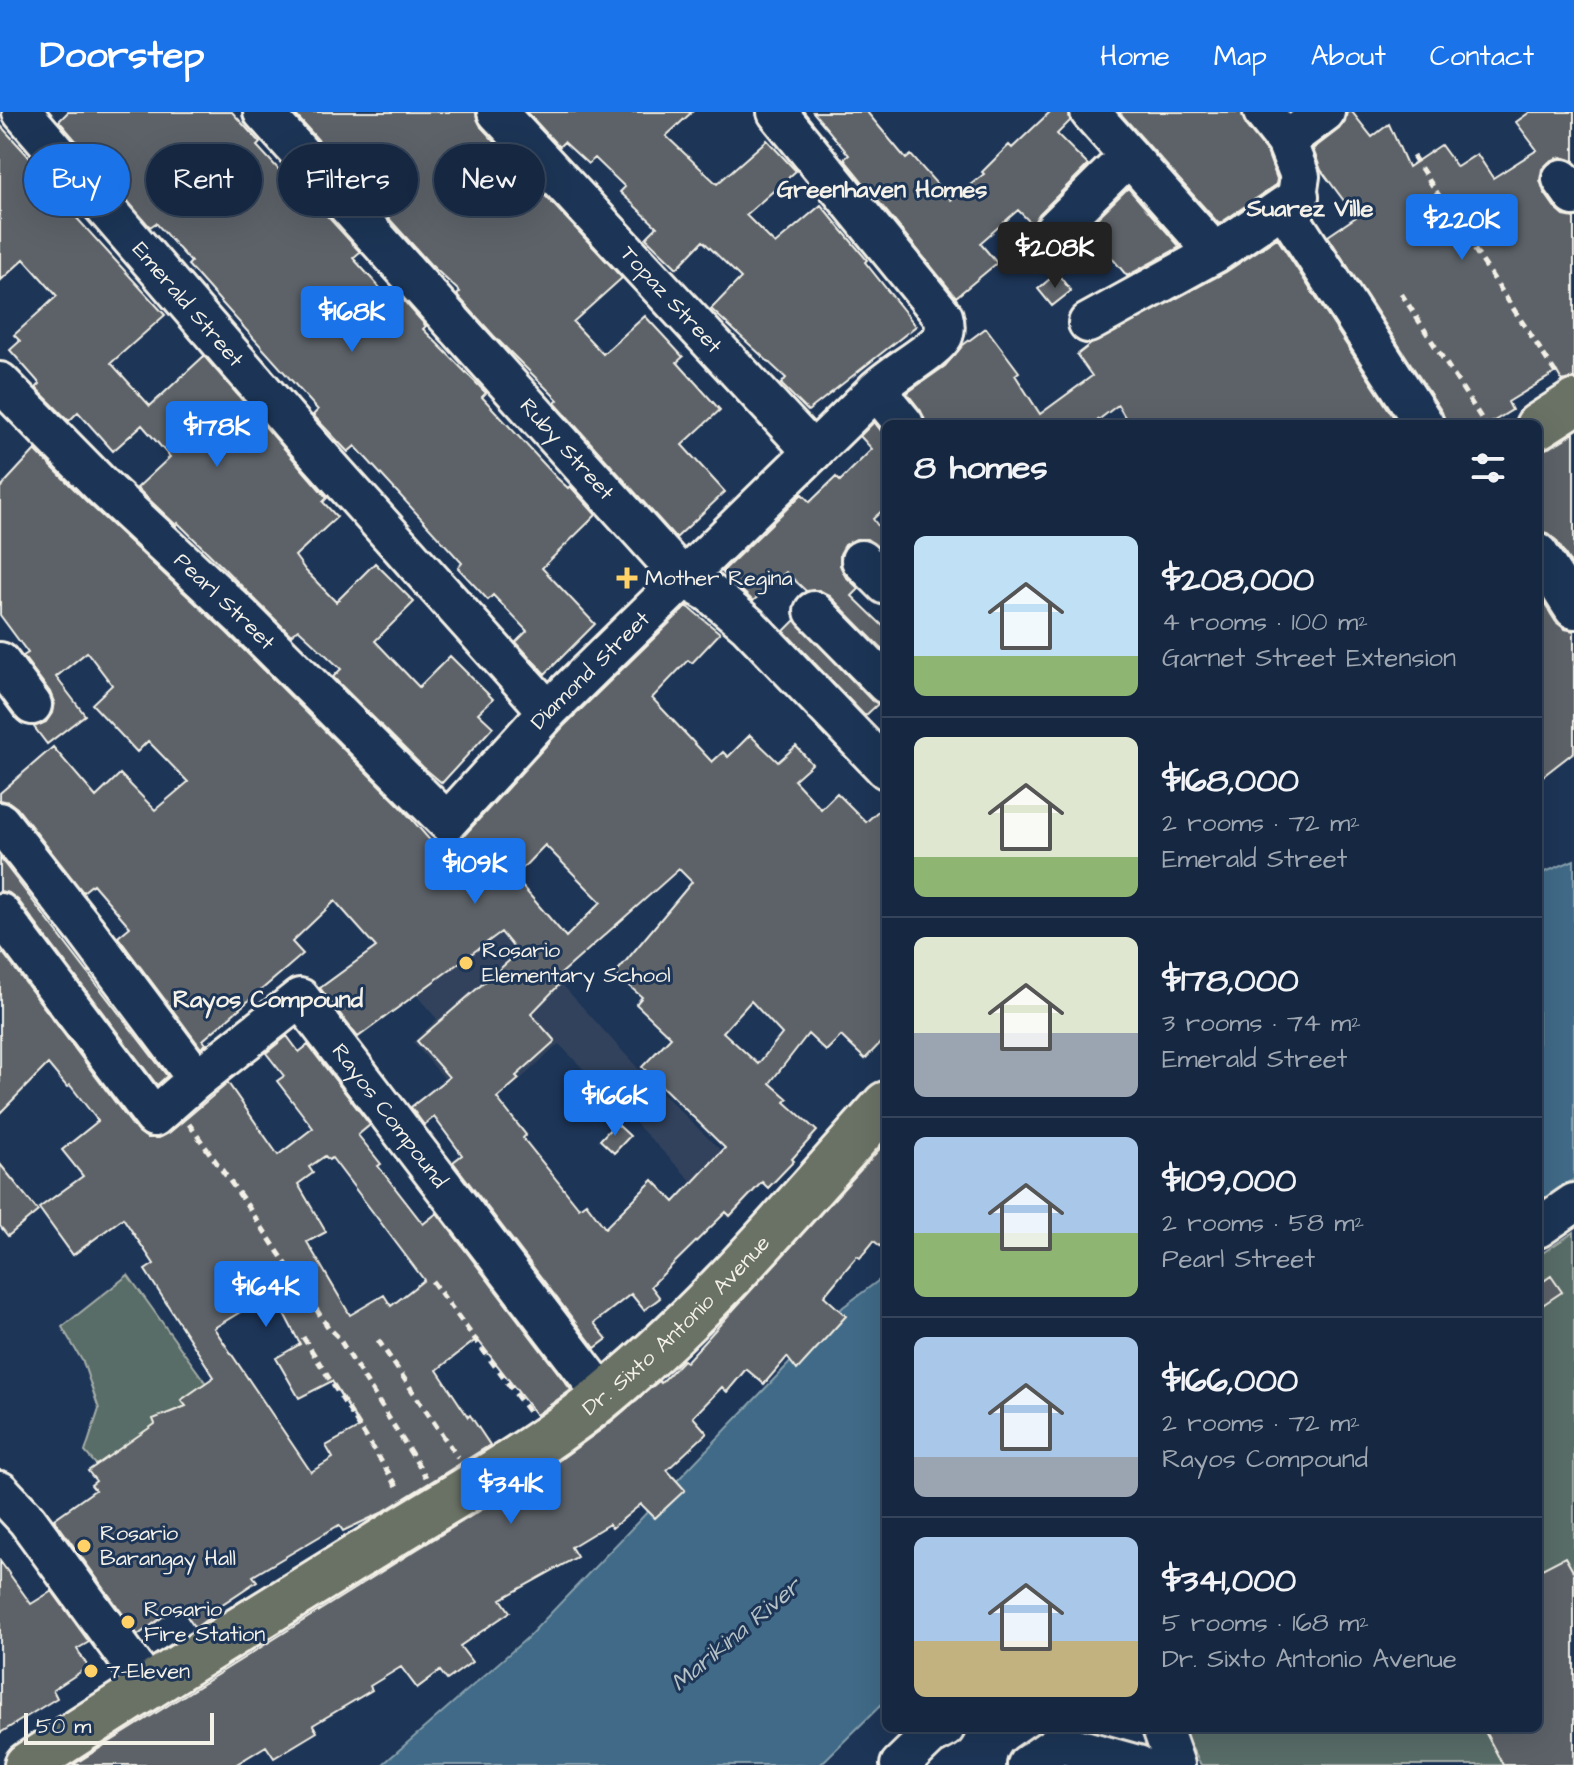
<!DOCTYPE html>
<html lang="en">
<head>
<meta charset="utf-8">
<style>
	:root { --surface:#162841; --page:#23344c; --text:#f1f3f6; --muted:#9ea6b1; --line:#35445a; --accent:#1a73e8 }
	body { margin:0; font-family:"Architects Daughter",sans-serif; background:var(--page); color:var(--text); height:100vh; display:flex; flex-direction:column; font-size:30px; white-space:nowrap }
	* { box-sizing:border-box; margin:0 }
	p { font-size:26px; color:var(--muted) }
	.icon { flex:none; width:44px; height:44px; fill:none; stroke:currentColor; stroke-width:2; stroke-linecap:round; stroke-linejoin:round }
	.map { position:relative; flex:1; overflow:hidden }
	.panel { position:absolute; left:882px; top:308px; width:660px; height:1312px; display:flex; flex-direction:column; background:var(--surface); border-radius:12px; box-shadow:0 8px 32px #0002,0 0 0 2px var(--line) }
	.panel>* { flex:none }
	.hud { position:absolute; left:24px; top:32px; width:738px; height:72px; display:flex; gap:16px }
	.scale { position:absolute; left:24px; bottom:20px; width:190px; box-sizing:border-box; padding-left:8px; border:4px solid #f4f1e8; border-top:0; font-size:22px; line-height:28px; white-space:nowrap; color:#f4f1e8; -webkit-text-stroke:6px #1d3557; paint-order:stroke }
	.price { position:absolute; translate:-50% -68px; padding:0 18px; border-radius:8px; background:var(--accent); color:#fff; font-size:26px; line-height:52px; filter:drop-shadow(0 2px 4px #0008) }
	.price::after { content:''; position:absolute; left:50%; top:48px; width:24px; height:18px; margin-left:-12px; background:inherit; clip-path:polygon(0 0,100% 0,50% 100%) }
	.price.active { background:#222; color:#fff }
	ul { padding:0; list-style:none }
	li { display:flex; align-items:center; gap:24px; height:200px; padding:0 32px }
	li+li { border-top:2px solid var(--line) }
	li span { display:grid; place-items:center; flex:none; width:224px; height:160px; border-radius:12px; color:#555 }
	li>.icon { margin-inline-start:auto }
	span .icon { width:96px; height:96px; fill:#fffc; stroke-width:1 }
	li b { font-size:34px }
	h2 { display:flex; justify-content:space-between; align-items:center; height:96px; padding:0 32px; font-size:34px }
	.tag { padding:0 28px; border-radius:36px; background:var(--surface); box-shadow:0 8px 32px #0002,0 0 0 2px var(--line); font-size:28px; line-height:72px }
	.tag.active { background:var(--accent); color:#fff }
	header { display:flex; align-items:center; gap:48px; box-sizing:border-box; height:112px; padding:0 40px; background:var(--accent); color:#fff }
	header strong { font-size:38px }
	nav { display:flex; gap:44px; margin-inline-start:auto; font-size:28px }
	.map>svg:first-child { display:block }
</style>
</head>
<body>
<header>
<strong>Doorstep</strong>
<nav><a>Home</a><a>Map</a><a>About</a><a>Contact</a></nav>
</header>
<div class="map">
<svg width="1574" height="1653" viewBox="0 0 1574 1653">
	<rect width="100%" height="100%" fill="#1d3557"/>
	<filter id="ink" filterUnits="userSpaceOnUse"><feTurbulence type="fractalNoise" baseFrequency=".0125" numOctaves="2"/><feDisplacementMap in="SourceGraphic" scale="16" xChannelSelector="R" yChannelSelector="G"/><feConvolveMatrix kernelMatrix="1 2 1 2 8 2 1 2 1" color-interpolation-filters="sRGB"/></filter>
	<g filter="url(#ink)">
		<path fill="#30425c" d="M210 494 329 610 492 795 645 964 759 1076 729 1108 559 932 478 1006 413 930 437 907 131 558Z"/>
		<path fill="#586c67" stroke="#a6aea8" stroke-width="2" d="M1574 1120V1653H1201L1181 1616H1538V1144Z
			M128 1163 210 1277 99 1356 85 1340 99 1297 83 1250 62 1215Z"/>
		<path fill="#406b87" stroke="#88a1ae" stroke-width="2" d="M1574 748V1067L1538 1092V763Z
			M886 1163V1588L820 1653H382L527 1526 843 1195Z"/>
		<path fill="#5b6267" stroke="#f4f1e8" stroke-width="2" fill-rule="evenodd" d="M68 0H232L260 31 257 34 294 74 297 71 360 140 353 146 390 187 397 181 426 214 423 217 486 281 482 285 557 366 568 376 570 374 596 403 542 456 595 512 545 562 516 530 527 519 493 483 488 488 458 456 462 451 355 334 348 340 313 303 318 298 188 153 191 150 156 111 150 115 59 9Z
			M293 0H476L481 15 622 166 573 210 603 242 645 204 683 245 677 250 720 298 682 333 725 380 676 426 555 291 558 288 494 224 457 183 460 180 430 152Z
			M527 0H692L666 24 717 72 767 28 796 59 746 103 775 132 821 93 867 148 865 150 916 214 808 299 781 272 786 266 711 197 741 166 703 129 677 156 646 126 657 115 620 80 625 75 595 46 588 52 564 30 559 35Z
			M813 0H867L906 47 911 43 951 88 984 62 982 60 1009 33 1012 36 1050 0H1069L1070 9 1057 22 1088 53 1039 102 1033 113 1018 98 980 131 997 151 956 185 844 47 849 43Z
			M1119 0H1242L1246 14 1267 40 1277 67 1276 73 1219 112Z
			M1347 0H1352L1372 25 1389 12 1408 55 1441 33 1457 55 1477 42 1493 66 1537 38 1516 10 1530 0H1574V49L1561 45 1550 49 1542 57 1540 68 1544 80 1556 97 1564 104 1574 106V266L1562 269 1557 260 1508 290 1512 298 1489 312H1446L1442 300 1328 124 1356 105 1321 58 1313 37 1339 17 1345 9Z
			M0 13 78 99 74 103 165 203 111 251 150 294 204 244 327 386 323 390 337 405 295 444 306 459 336 490 375 451 414 490 375 529 419 575 450 544 493 587 478 601 493 615 442 671 423 655 333 565 341 557 298 517 291 523 178 411 176 413 137 376 170 345 142 313 113 339 78 300 69 309 36 276 40 272 10 238 20 229 14 223 57 184 24 147 0 169Z
			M1128 76 1180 135 1127 164 1087 116Z
			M1277 126 1398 312H1129L1118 293 1093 312H925L921 299 907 281 945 254 963 233 986 216 1019 260 1015 263 1040 302 1092 264 1077 243 1091 232 1226 160Z
			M1057 161 1071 179 1052 194 1038 177Z
			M874 310 886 325V395L873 407 886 425V442L867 427H856L845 433 840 442V453L845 464 859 477 852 484 886 517V541L830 484 819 478 806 479 786 460 753 489 722 460 802 382 810 390 836 365 840 369 872 337 860 324Z
			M1574 321V456L1556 428 1547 421 1538 419V339L1551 335Z
			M35 338 87 390 226 520 402 696 433 732 437 729 453 731 463 725 564 614 687 494 720 521 692 551 688 548 652 586 712 650 723 640 728 645 750 623 778 650 796 634 812 652 794 668 821 697 837 681 866 710 886 692V925L865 947 841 924 826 939 808 922 770 971 788 987 785 990 817 1019 792 1047 794 1049 768 1076 762 1070 730 1104 726 1100 651 1174 660 1186 644 1198 631 1182 594 1211 607 1227 595 1236 453 1050 462 1043 434 1005 424 1013 411 995 449 965 417 929 518 841 501 820 358 925 320 876 376 835 335 789 292 830 303 842 203 928 206 932 201 936 118 825 130 815 93 772 83 780 17 696 9 690 0 688V681L53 635 96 685 120 662 155 698 188 670 148 629 137 640 92 592 112 573 87 540 56 565 85 603 47 632 34 615 46 610 52 601 54 590 50 580 23 544 28 541 0 503V376ZM545 733 601 790 566 825 514 765ZM679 757 692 770 615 862 642 885 636 892 671 925 642 955 725 1036 674 1090 653 1068 605 1116 586 1091 579 1096 523 1026 526 1023 497 986 519 967 516 964 555 929 531 902 559 873 554 868ZM751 889 782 922 758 952 723 920Z
			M1538 482 1556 510 1565 517 1574 519V640L1538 668Z
			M795 508 870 587 878 592 865 604 784 519Z
			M0 746 167 964 157 973 18 788 9 781 0 779Z
			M3 841 136 1018 147 1026H159L169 1021 228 971 278 1043 313 1016 277 969 284 964 266 941 287 924 299 940 308 933 370 1013 358 1023 381 1052 378 1054 423 1112 437 1101 571 1278 536 1303 477 1227 437 1258 468 1305 470 1303 490 1333 379 1402 343 1419 339 1413 253 1464 257 1469 215 1497 217 1500 195 1516 179 1493 138 1523 54 1407 95 1378 91 1373 96 1369 88 1359 155 1312 153 1307 186 1294 181 1288 214 1265 145 1158 154 1152 123 1106 73 1143 39 1096 83 1064 62 1038 98 1009 70 973 67 975 48 952 0 1001V844ZM325 1044 329 1048 332 1046 424 1168 391 1194 384 1183 350 1203 307 1130 326 1120 298 1072 313 1061 309 1055ZM273 1180 300 1232 276 1246 299 1286 332 1269 360 1315 326 1334 333 1346 311 1360 214 1216Z
			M616 1011 630 1024 614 1041 600 1028Z
			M886 1030V1139L874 1129 860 1146 857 1144 824 1184 846 1204 797 1258 787 1245 764 1272 746 1257 727 1280 722 1275 693 1305 707 1321 667 1358 685 1378 655 1406 641 1392 612 1416 609 1412 571 1435 577 1445 501 1487 510 1500 460 1534 472 1550 447 1568 440 1559 417 1576 401 1555 370 1574 372 1578 313 1613 317 1620 274 1646 266 1634 235 1653H73L416 1438 494 1390 495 1392 500 1391 605 1315 659 1269 661 1271 683 1248 686 1250Z
			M0 1052 38 1099 8 1124 0 1114Z
			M1551 1164 1562 1180 1538 1196V1173Z
			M1565 1445 1574 1461V1653H1503L1483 1616H1538V1459Z
			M0 1449 31 1492 52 1479 89 1530 77 1537 88 1555 53 1578 57 1586 0 1621Z"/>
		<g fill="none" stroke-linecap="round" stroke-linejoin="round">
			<defs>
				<g id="minor">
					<path id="s1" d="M22 0 300 322 548 599"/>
					<path id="s2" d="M263 0 683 466 710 481 748 513 886 657"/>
					<path id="s3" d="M497 0 813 340"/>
					<path d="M777 0 943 204C945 211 946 217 943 224 936 238 890 263 876 278"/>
					<path d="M1090 0 1215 141"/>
					<path d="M1263 0 1286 29 1300 64 1293 110 1424 312"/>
					<path d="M1286 29 1325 0"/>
					<path d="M1562 67 1574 84"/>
					<path d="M1054 118 1129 44"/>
					<path d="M1088 211 1215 141 1299 84"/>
					<path id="s4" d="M0 270 102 374 241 504 447 710 548 599 876 278 904 312"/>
					<path d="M1538 441 1574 497"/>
					<path d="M861 448 886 473"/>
					<path d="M814 499 886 572"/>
					<path d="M0 550 32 593"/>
					<path d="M0 710 86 819 197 967"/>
					<path id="s5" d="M0 801 154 1005 197 967 300 886 603 1283"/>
					<path d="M1538 1116 1574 1091"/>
					<path d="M0 1379 27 1408 148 1574"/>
					<path d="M1162 1616 1175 1653"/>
					<path d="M900 1653 930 1624 945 1616"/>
					<path d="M1027 1653 1059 1631 1138 1653"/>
				</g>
				<g id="major">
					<path d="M1538 314 1574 291"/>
					<path id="s6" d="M27 1653C142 1578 259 1505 376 1433 447 1388 523 1347 590 1295 701 1207 792 1097 886 992"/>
				</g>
			</defs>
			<use href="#minor" stroke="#f4f1e8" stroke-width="44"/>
			<use href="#major" stroke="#f4f1e8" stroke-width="50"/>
			<path stroke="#f4f1e8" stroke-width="5" stroke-dasharray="8 6" stroke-linecap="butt" d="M1413 44 1557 263
				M1401 181 1485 312
				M189 1012 247 1093 328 1215 338 1225 426 1365
				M432 1169 529 1300
				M303 1225 400 1379
				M378 1228 458 1346"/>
			<use href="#minor" stroke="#1d3557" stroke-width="38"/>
			<use href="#major" stroke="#6b7165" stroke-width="44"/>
		</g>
	</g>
	<g fill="#ffd166" stroke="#1d3557" stroke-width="3">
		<path d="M623 454h8v8h8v8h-8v8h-8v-8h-8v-8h8z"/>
		<circle cx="466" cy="851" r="8"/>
		<circle cx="84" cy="1434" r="8"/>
		<circle cx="128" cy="1510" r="8"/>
		<circle cx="91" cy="1559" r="8"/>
	</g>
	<g text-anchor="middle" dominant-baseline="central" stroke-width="6" stroke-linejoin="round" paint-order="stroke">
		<g font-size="22" fill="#f4f1e8" stroke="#1d3557">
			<text stroke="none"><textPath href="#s3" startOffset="256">Topaz Street</textPath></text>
			<text stroke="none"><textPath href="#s1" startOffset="254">Emerald Street</textPath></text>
			<text stroke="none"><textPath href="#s2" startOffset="454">Ruby Street</textPath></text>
			<text stroke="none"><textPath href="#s4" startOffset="314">Pearl Street</textPath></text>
			<text stroke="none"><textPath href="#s4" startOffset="836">Diamond Street</textPath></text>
			<text stroke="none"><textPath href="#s5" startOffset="592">Rayos Compound</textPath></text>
			<text stroke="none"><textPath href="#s6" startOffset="786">Dr. Sixto Antonio Avenue</textPath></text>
		</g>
		<g font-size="22" fill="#f4f1e8" stroke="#1d3557" text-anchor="start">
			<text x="645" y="466">Mother Regina</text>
			<text x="482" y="838">Rosario<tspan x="482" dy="25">Elementary School</tspan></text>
			<text x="100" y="1421">Rosario<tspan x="100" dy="25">Barangay Hall</tspan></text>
			<text x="144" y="1497">Rosario<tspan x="144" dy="25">Fire Station</tspan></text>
			<text x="107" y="1559">7-Eleven</text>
		</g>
		<g font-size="24" font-weight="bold" fill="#f4f1e8" stroke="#1d3557">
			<text x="882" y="78">Greenhaven Homes</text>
			<text x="1310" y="97">Suarez Ville</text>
			<text x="268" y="888">Rayos Compound</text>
		</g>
		<g font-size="24" font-style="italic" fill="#b5c2c6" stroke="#1d3557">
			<text transform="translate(736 1523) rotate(-40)">Marikina River</text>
		</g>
	</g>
</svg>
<div class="scale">50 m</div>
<b class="price" style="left:1462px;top:150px">$220K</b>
<b class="price active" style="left:1055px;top:178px">$208K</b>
<b class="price" style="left:352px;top:242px">$168K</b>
<b class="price" style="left:217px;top:357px">$178K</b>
<b class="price" style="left:475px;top:794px">$109K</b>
<b class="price" style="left:615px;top:1026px">$166K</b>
<b class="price" style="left:266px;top:1217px">$164K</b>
<b class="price" style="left:511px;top:1414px">$341K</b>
<div class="hud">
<a class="tag active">Buy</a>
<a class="tag">Rent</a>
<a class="tag">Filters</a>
<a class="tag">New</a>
</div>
<section class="panel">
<h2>8 homes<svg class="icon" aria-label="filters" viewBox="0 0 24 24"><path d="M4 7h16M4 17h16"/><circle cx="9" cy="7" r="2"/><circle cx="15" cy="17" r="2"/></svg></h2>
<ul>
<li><span style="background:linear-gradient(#bfe0f5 75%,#8fb573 0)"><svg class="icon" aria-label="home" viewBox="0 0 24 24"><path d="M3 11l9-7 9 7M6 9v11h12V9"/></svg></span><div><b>$208,000</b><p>4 rooms · 100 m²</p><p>Garnet Street Extension</p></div></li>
<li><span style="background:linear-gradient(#dfe7d0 75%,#8fb573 0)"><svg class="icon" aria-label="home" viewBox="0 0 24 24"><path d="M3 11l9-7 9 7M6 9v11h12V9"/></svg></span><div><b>$168,000</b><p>2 rooms · 72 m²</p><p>Emerald Street</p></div></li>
<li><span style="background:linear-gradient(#dfe7d0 60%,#9aa5b1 0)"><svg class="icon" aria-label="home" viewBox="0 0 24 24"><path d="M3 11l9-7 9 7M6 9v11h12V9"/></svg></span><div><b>$178,000</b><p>3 rooms · 74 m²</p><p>Emerald Street</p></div></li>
<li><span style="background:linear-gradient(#a9c7e8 60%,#8fb573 0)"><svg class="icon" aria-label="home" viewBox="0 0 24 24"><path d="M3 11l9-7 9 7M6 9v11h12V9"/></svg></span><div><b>$109,000</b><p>2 rooms · 58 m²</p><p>Pearl Street</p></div></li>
<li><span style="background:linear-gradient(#a9c7e8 75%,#9aa5b1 0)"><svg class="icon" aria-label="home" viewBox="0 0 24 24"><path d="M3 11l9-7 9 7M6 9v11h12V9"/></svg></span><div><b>$166,000</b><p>2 rooms · 72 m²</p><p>Rayos Compound</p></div></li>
<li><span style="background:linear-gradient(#a9c7e8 65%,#c2b280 0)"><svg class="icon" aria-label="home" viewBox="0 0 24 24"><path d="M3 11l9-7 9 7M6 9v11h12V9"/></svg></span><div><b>$341,000</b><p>5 rooms · 168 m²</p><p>Dr. Sixto Antonio Avenue</p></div></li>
</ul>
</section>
</div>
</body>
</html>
